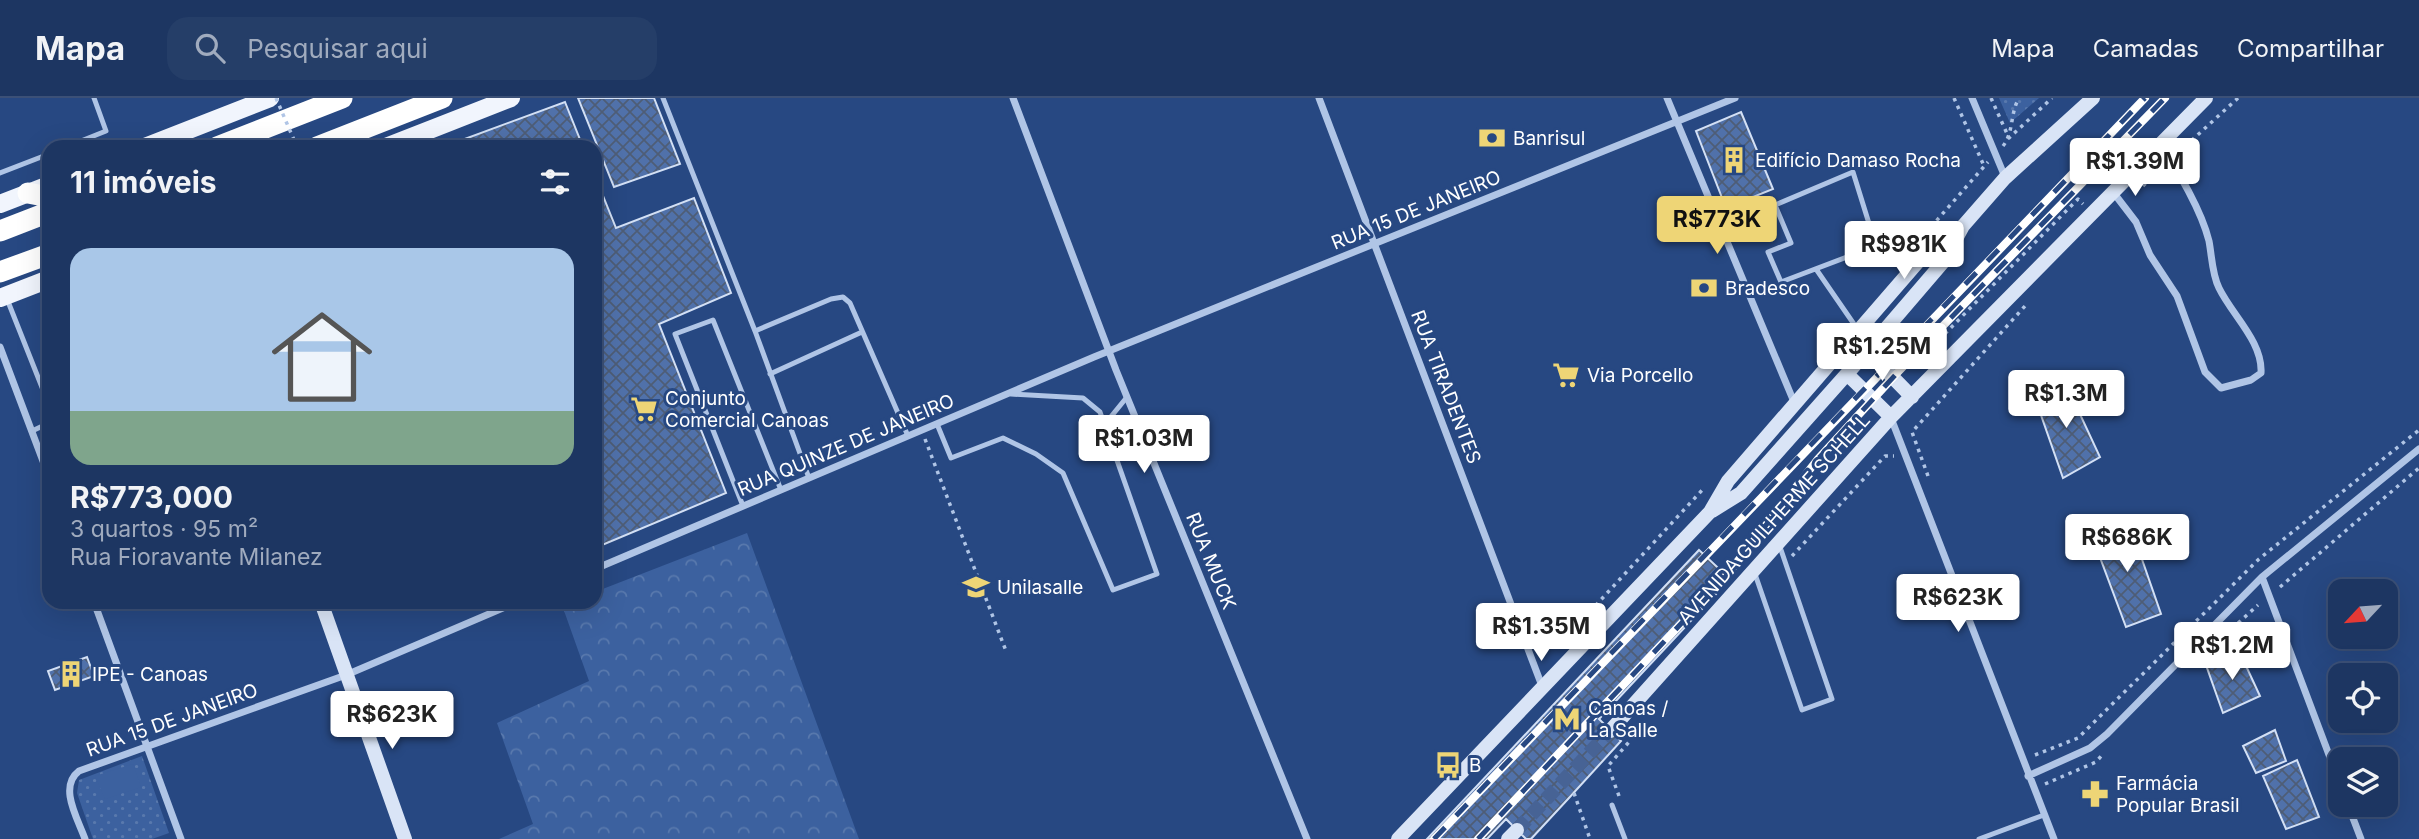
<!DOCTYPE html>
<html lang="pt">
<head>
<meta charset="utf-8">
<style>
	:root { --surface:#1d3662; --page:#253e68; --text:#f1f3f6; --muted:#a0abbe; --line:#3b5077; --accent:#eed576 }
	body { margin:0; font-family:Inter,sans-serif; background:var(--page); color:var(--text); height:100vh; display:flex; flex-direction:column; font-size:26px; white-space:nowrap }
	* { box-sizing:border-box; margin:0 }
	p { font-size:23px; color:var(--muted) }
	.icon { flex:none; width:38px; height:38px; fill:none; stroke:currentColor; stroke-width:2; stroke-linecap:round; stroke-linejoin:round }
	.map { position:relative; flex:1; overflow:hidden }
	.side { position:absolute; left:42px; top:42px; width:560px; height:469px; display:flex; flex-direction:column; background:var(--surface); border-radius:21px; box-shadow:0 7px 28px #0002,0 0 0 2px var(--line) }
	.side>* { flex:none }
	.needle { width:46px; rotate:244deg }
	.fabs { position:absolute; left:2328px; top:481px; display:grid; gap:14px }
	.fabs a { display:grid; place-items:center; width:70px; height:70px; border-radius:14px; background:var(--surface); box-shadow:0 7px 28px #0002,0 0 0 2px var(--line); font-size:35px }
	.price { position:absolute; translate:-50% -60px; padding:0 16px; border-radius:7px; background:#fff; color:#222; font-size:23px; line-height:46px; filter:drop-shadow(0 2px 4px #0008) }
	.price::after { content:''; position:absolute; left:50%; top:42px; width:21px; height:16px; margin-left:-10px; background:inherit; clip-path:polygon(0 0,100% 0,50% 100%) }
	.price.on { background:var(--accent); color:#111 }
	ul { padding:0; list-style:none }
	li { display:grid; align-content:center; gap:14px; height:371px; padding:0 28px }
	li span { display:grid; place-items:center; height:217px; border-radius:21px; color:#555 }
	li>.icon { margin-inline-start:auto }
	span .icon { width:126px; height:126px; fill:#fffc; stroke-width:1 }
	li b { font-size:30px }
	h2 { display:flex; justify-content:space-between; align-items:center; height:84px; padding:0 28px; font-size:30px }
	header { display:flex; align-items:center; gap:42px; box-sizing:border-box; height:98px; padding:0 35px; background:var(--surface); border-bottom:2px solid var(--line) }
	header strong { font-size:33px }
	nav { display:flex; gap:38px; margin-inline-start:auto; font-size:24px }
	.search { width:490px; height:63px; background:var(--page); display:flex; align-items:center; gap:18px; box-sizing:border-box; padding:0 24px; border-radius:21px; color:var(--muted); font-size:26px }
	.map>svg:first-child { display:block }
</style>
</head>
<body>
<header>
<strong>Mapa</strong>
<div class="search"><svg class="icon" aria-label="search" viewBox="0 0 24 24"><circle cx="10" cy="10" r="6"/><path d="M15 15l6 6"/></svg>Pesquisar aqui</div>
<nav><a>Mapa</a><a>Camadas</a><a>Compartilhar</a></nav>
</header>
<div class="map">
<svg width="2419" height="741" viewBox="0 0 2419 741">
	<defs>
		<pattern id="forest-crowns" width="20" height="18" patternUnits="userSpaceOnUse" patternTransform="scale(1.75)"><rect width="20" height="18" fill="#3c619f"/><path d="M2 6a3 3 0 1 1 6 0M12 15a3 3 0 1 1 6 0" fill="none" stroke="#5979ad"/></pattern>
		<pattern id="park-dots" width="8" height="8" patternUnits="userSpaceOnUse" patternTransform="scale(1.75)"><rect width="8" height="8" fill="#3c619f"/><path d="M2 2h.1M6 6h.1" fill="none" stroke="#5979ad" stroke-width="1.8" stroke-linecap="round"/></pattern>
		<pattern id="building-cross-hatch" width="8" height="8" patternUnits="userSpaceOnUse" patternTransform="scale(1.75)"><rect width="8" height="8" fill="#5071aa"/><path d="M0 0l8 8M0 8l8-8" fill="none" stroke="#4e5d76"/></pattern>
	</defs>
	<rect width="100%" height="100%" fill="#274882"/>
	<path fill="url(#forest-crowns)" d="M747 435 859 741H499L533 726 497 625 589 583 562 507 595 504V494Z"/>
	<path fill="url(#park-dots)" d="M1999 0H2039L2010 25Z
		M142 658 169 735 152 741H93L77 695 79 682Z"/>
	<path fill="#3c619f" d="M133 666 141 689 105 701 95 678Z"/>
	<path fill="url(#building-cross-hatch)" stroke="#d3e0f5" stroke-width="2" d="M578 0H654L680 66 614 89Z
		M565 4 583 49H443Z
		M1741 14 1773 91 1726 110 1696 33Z
		M595 78 616 130 694 100 731 195 659 226 726 395 595 450Z
		M2065 284 2100 359 2063 380 2035 300Z
		M2129 424 2161 516 2126 529 2092 438Z
		M1699 452 1730 481 1599 621 1621 643 1568 701 1531 741H1526L1506 721 1487 741H1427Z
		M2240 555 2260 598 2223 615 2206 567Z
		M87 559 94 578 55 592 48 573Z
		M2275 632 2286 663 2256 675 2243 648Z
		M2297 662 2319 719 2286 731 2263 678Z"/>
	<g fill="none" stroke-linecap="round" stroke-linejoin="round">
		<path stroke="#476395" stroke-width="14" stroke-dasharray="14 7" stroke-linecap="butt" d="M1517 732 1610 633"/>
		<path stroke="#b0c5e6" stroke-width="3.5" stroke-dasharray="3.5 5" stroke-linecap="butt" d="M1954 0 1984 68
			M1991 0 2009 40 2052 0
			M2003 48C2014 34 2010 15 2019 0
			M2179 54 2238 0
			M2143 88 2163 69
			M1931 129 1988 64
			M1915 266 2078 101 2083 106
			M925 341 1006 553
			M1928 378 1912 334 2025 208
			M1792 458 1885 358H1894
			M2280 489 2419 370
			M1561 545 1705 389
			M2213 548 2258 507
			M2035 657 2078 640 2259 461 2419 332
			M2045 686 2096 664 2103 656
			M2330 694 2336 710
			M1574 695 1590 741
			M1619 698 1608 668 1643 628V619"/>
		<path stroke="#b0c5e6" stroke-width="5" d="M663 0 755 233
			M66 49 106 33 94 0
			M1853 74 1876 148 1781 184 1768 154 1791 145 1775 107Z
			M0 75 49 56
			M1876 148 1906 173
			M1816 171 1858 232
			M7 201 49 307
			M770 276 862 234
			M937 326 951 360 1003 340 1036 356 1063 375 1113 492 1157 476 1100 314 1083 300 1011 296
			M1105 326 1127 299
			M32 333 49 325
			M809 380 755 233 831 201 843 199 850 205 908 338
			M743 408 675 236 713 222 781 392
			M1755 476 1802 612 1832 601 1779 446
			M1612 707 1625 741
			M1979 741 2044 717"/>
		<path stroke="#b0c5e6" stroke-width="7" d="M1013 0 1116 272 1307 741
			M1319 0 1542 588
			M1667 0 1794 304
			M1972 0 2005 79
			M2113 94 2136 124 2150 157 2177 198 2205 274 2221 290 2251 282 2261 275C2263 244 2232 217 2219 190 2212 176 2212 159 2209 143 2202 115 2178 70 2159 48
			M0 249 49 379
			M1891 320 2054 741
			M595 471 1094 259 1735 0
			M2262 479 2340 686
			M94 504 181 741
			M2028 678 2090 650 2107 636 2262 479 2419 351
			M2348 707 2361 741
			M85 741C78 721 58 689 79 673L346 577 517 504"/>
		<path stroke="#d9e4f6" stroke-width="14" d="M1867 253 1912 299
			M1847 276 1891 319
			M1712 413 1741 395 1853 269 1944 163 1963 128 2005 80 2093 0
			M321 504 405 741
			M1610 633 1891 319 2206 0
			M1398 741 1710 414 1728 383 1930 150 1963 128
			M1508 741 1517 732"/>
		<path stroke="#f1f5fd" stroke-width="18" d="M145 49 270 0
			M386 49 511 0
			M0 106 49 87
			M0 200 49 181"/>
		<path stroke="#fff" stroke-width="21" d="M217 49 342 0
			M317 49 442 0
			M28 95 49 99
			M0 133 49 114
			M0 174 49 156"/>
		<defs>
			<path id="rail" d="M1434 741C1670 493 1907 246 2145 0
				M1478 741 1726 478 1818 361 1898 274 2165 0"/>
		</defs>
		<use href="#rail" stroke="#fff" stroke-width="8"/>
		<use href="#rail" stroke="#274882" stroke-width="5" stroke-dasharray="16" stroke-linecap="butt"/>
		<path stroke="#b0c5e6" stroke-width="3.5" stroke-dasharray="3.5 5" stroke-linecap="butt" d="M276 0 297 49"/>
	</g>
	<defs>
		<symbol id="bank-bare" viewBox="-9 -9 18 18"><path d="M-6-4H6V4H-6ZM0-2.3a2.3 2.3 0 1 0 0 4.6a2.3 2.3 0 1 0 0-4.6Z" fill="#eed576" stroke="#274882" stroke-width="2.5" paint-order="stroke"/></symbol>
		<symbol id="building-bare" viewBox="-9 -9 18 18"><path d="M-4-6H4V6H1V3H-1V6H-4ZM-2.5-4.3h1.7v1.8h-1.7ZM.8-4.3h1.7v1.8H.8ZM-2.5-1h1.7V.8h-1.7ZM.8-1h1.7V.8H.8Z" fill="#eed576" stroke="#274882" stroke-width="2.5" paint-order="stroke"/></symbol>
		<symbol id="supermarket-bare" viewBox="-9 -9 18 18"><path d="M-6-5.5h2.5l.6 2H6L4.5 2H-2.5L-4.4-4H-6ZM-1.5 3.2a1.3 1.3 0 1 0 .1 0ZM3 3.2a1.3 1.3 0 1 0 .1 0Z" fill="#eed576" stroke="#274882" stroke-width="2.5" paint-order="stroke"/></symbol>
		<symbol id="university-bare" viewBox="-9 -9 18 18"><path d="M0-5L7-2L0 1L-7-2ZM-4 1L0 2.5L4 1V4Q0 6-4 4Z" fill="#eed576" stroke="#274882" stroke-width="2.5" paint-order="stroke"/></symbol>
		<symbol id="metro-bare" viewBox="-9 -9 18 18"><path d="M-5.5 5V-5H-3L0 0L3-5H5.5V5H3V-.5L0 4L-3-.5V5Z" fill="#eed576" stroke="#274882" stroke-width="2.5" paint-order="stroke"/></symbol>
		<symbol id="bus-bare" viewBox="-9 -9 18 18"><path d="M-5-6H5V4H4V6H2V4H-2V6H-4V4H-5ZM-3.5-4V0h7V-4ZM-3.5 1.2v1.5H-2V1.2ZM2 1.2v1.5H3.5V1.2Z" fill="#eed576" stroke="#274882" stroke-width="2.5" paint-order="stroke"/></symbol>
		<symbol id="pharmacy-bare" viewBox="-9 -9 18 18"><path d="M-2-6h4v4h4v4h-4v4h-4v-4h-4v-4h4Z" fill="#eed576" stroke="#274882" stroke-width="2.5" paint-order="stroke"/></symbol>
	</defs>
	<g fill-rule="evenodd">
		<use href="#bank-bare" x="1473" y="21" width="38" height="38"/>
		<use href="#building-bare" x="1715" y="43" width="38" height="38"/>
		<use href="#bank-bare" x="1685" y="171" width="38" height="38"/>
		<use href="#supermarket-bare" x="1547" y="258" width="38" height="38"/>
		<use href="#supermarket-bare" x="625" y="292" width="38" height="38"/>
		<use href="#university-bare" x="957" y="470" width="38" height="38"/>
		<use href="#building-bare" x="52" y="557" width="38" height="38"/>
		<use href="#metro-bare" x="1548" y="602" width="38" height="38"/>
		<use href="#bus-bare" x="1429" y="648" width="38" height="38"/>
		<use href="#pharmacy-bare" x="2076" y="677" width="38" height="38"/>
	</g>
	<g text-anchor="middle" dominant-baseline="central" stroke-width="6" stroke-linejoin="round" paint-order="stroke">
		<g font-size="19" fill="#fff" stroke="#274882" text-anchor="start">
			<text x="1513" y="40">Banrisul</text>
			<text x="1755" y="62">Edifício Damaso Rocha</text>
			<text x="1725" y="190">Bradesco</text>
			<text x="1587" y="277">Via Porcello</text>
			<text x="665" y="300">Conjunto<tspan x="665" dy="22">Comercial Canoas</tspan></text>
			<text x="997" y="489">Unilasalle</text>
			<text x="92" y="576">IPE - Canoas</text>
			<text x="1588" y="610">Canoas /<tspan x="1588" dy="22">La Salle</tspan></text>
			<text x="1469" y="667">B</text>
			<text x="2116" y="685">Farmácia<tspan x="2116" dy="22">Popular Brasil</tspan></text>
		</g>
		<g font-size="19" fill="#fff" stroke="#274882">
			<text transform="translate(1416 112) rotate(-22)">RUA 15 DE JANEIRO</text>
			<text transform="translate(1446 289) rotate(69)">RUA TIRADENTES</text>
			<text transform="translate(846 347) rotate(-23)">RUA QUINZE DE JANEIRO</text>
			<text transform="translate(1774 421) rotate(-48)">AVENIDA GUILHERME SCHELL</text>
			<text transform="translate(1211 463) rotate(68)">RUA MUCK</text>
			<text transform="translate(172 622) rotate(-20)">RUA 15 DE JANEIRO</text>
		</g>
	</g>
</svg>
<div class="fabs">
<a><svg class="needle" viewBox="-14 -14 28 28"><path d="M0-13l5 13h-10z" fill="#e53935"/><path d="M0 13l5-13h-10z" fill="#a0abbe"/></svg></a>
<a><svg class="icon" aria-label="locate" viewBox="0 0 24 24"><circle cx="12" cy="12" r="6"/><path d="M12 2v4M12 18v4M2 12h4M18 12h4"/></svg></a>
<a><svg class="icon" aria-label="layers" viewBox="0 0 24 24"><path d="M12 4l9 5-9 5-9-5zM3 14l9 5 9-5"/></svg></a>
</div>
<b class="price" style="left:2135px;top:100px">R$1.39M</b>
<b class="price on" style="left:1717px;top:158px">R$773K</b>
<b class="price" style="left:1904px;top:183px">R$981K</b>
<b class="price" style="left:1882px;top:285px">R$1.25M</b>
<b class="price" style="left:2066px;top:332px">R$1.3M</b>
<b class="price" style="left:1144px;top:377px">R$1.03M</b>
<b class="price" style="left:2127px;top:476px">R$686K</b>
<b class="price" style="left:1958px;top:536px">R$623K</b>
<b class="price" style="left:1541px;top:565px">R$1.35M</b>
<b class="price" style="left:2232px;top:584px">R$1.2M</b>
<b class="price" style="left:392px;top:653px">R$623K</b>
<section class="side">
<h2>11 imóveis<svg class="icon" aria-label="filters" viewBox="0 0 24 24"><path d="M4 7h16M4 17h16"/><circle cx="9" cy="7" r="2"/><circle cx="15" cy="17" r="2"/></svg></h2>
<ul>
<li><span style="background:linear-gradient(#a9c7e8 75%,#7fa58c 0)"><svg class="icon" aria-label="home" viewBox="0 0 24 24"><path d="M3 11l9-7 9 7M6 9v11h12V9"/></svg></span><div><b>R$773,000</b><p>3 quartos · 95 m²</p><p>Rua Fioravante Milanez</p></div></li>
</ul>
</section>
</div>
</body>
</html>
